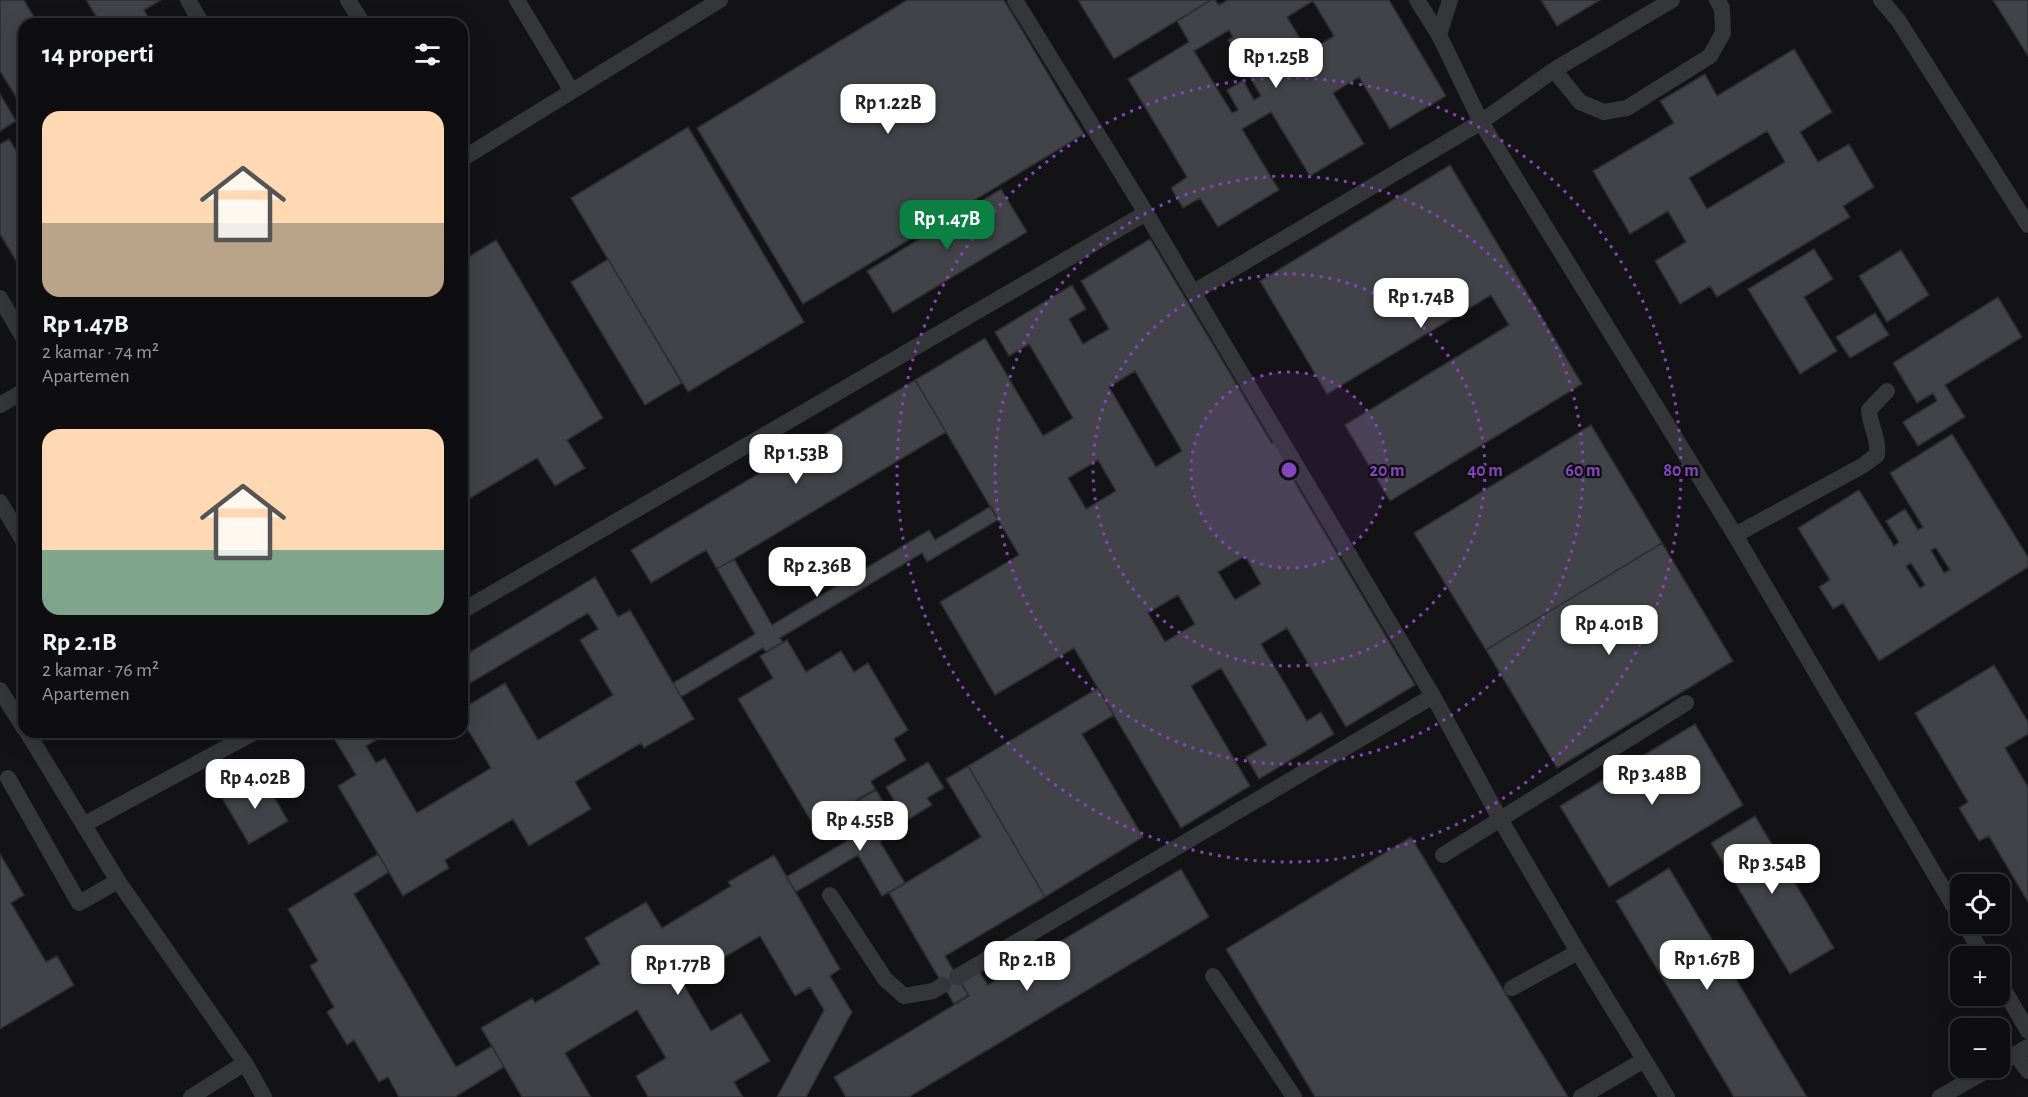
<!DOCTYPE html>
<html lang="id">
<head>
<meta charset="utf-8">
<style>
	:root { --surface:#0e0e10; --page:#171719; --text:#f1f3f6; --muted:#9b9c9f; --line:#2e2e30; --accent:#0b8043 }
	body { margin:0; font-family:"Alegreya Sans",sans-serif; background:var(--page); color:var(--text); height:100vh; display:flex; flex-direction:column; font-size:22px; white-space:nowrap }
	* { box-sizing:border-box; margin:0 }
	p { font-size:20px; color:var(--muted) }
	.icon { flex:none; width:33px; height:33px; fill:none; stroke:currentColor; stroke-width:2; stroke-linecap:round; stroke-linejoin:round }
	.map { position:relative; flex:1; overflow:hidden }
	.details { position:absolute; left:18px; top:18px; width:450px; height:720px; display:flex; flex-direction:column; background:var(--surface); border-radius:18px; box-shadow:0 6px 24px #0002,0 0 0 2px var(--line) }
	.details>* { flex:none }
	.buttons { position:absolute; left:1950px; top:874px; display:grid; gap:12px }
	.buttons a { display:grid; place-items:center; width:60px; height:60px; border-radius:12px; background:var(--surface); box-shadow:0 6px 24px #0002,0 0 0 2px var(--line); font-size:30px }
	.price { position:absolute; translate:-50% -51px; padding:0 14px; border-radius:12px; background:#fff; color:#222; font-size:20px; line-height:39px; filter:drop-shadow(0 2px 3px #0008) }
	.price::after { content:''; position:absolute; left:50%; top:36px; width:18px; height:14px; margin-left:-9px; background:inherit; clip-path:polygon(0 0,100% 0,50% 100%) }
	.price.active { background:var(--accent); color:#fff }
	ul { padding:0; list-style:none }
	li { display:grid; align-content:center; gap:12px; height:318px; padding:0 24px }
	li span { display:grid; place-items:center; height:186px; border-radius:18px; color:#555 }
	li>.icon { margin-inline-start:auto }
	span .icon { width:108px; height:108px; fill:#fffc; stroke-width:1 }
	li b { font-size:26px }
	h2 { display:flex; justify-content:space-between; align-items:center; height:72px; padding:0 24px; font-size:26px }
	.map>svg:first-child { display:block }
</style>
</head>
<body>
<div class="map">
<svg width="2028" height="1097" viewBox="0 0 2028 1097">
	<rect width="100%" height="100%" fill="#131315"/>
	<path fill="#424348" stroke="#2e2e31" stroke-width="1.5" fill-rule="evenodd" d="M0 0H24L38 24H24V110L0 71Z
		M86 0H161L144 10 152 24H101Z
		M907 0H1004L1084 134 803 304 697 128Z
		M1078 0H1211L1114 59Z
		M1211 0H1215L1219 5 1228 0H1389L1446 96 1390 129 1359 77 1333 93 1364 144 1310 176 1271 112 1242 129 1279 190 1218 227 1200 198 1183 208 1171 188 1187 177 1128 79 1189 42 1177 21ZM1313 1 1334 36 1308 52 1287 17ZM1229 30 1233 37 1228 40 1261 96 1254 100 1243 80 1227 90 1238 110 1232 113 1194 51Z
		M1541 0H1600L1557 26Z
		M1993 0H2028V56Z
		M1794 49 1832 112 1800 132 1818 162 1849 144 1874 187 1843 206 1850 217 1717 297 1710 286 1680 304 1655 261 1686 242 1668 211 1630 234 1593 171 1674 123 1660 101 1705 74 1717 96ZM1767 131 1785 162 1707 209 1689 178Z
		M0 94 16 121 0 131Z
		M688 127 804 322 688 392 571 198Z
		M9 139 24 163V274L0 234V144Z
		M1450 165 1582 384 1390 501 1345 425 1509 325 1491 295 1327 394 1260 281Z
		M1001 189 1027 232 893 313 867 271Z
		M1150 239 1272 444 1283 437 1306 474 1294 481 1415 685 1346 727 1287 628 1261 644 1307 721 1321 712 1334 734 1259 779 1246 757 1267 745 1221 668 1191 686 1250 786 1181 828 1074 648 995 695 940 602 1019 555 915 380 985 338 1043 436 1073 418 1029 344 1009 356 995 332 1072 285 1086 309 1069 319 1083 344 1109 329 1081 281ZM1135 371 1182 451 1156 467 1109 387ZM1098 460 1116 491 1086 509 1068 478ZM1245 556 1261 584 1235 600 1218 572ZM1178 595 1195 624 1165 642 1148 613Z
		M496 240 603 418 567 440 585 468 555 486 537 458 462 503V261Z
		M1814 249 1833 279 1804 297 1837 351 1800 374 1748 289Z
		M1901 250 1929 295 1887 322 1859 276Z
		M608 259 682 383 645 405 571 282Z
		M1998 297 2022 337 1945 385 1965 417 1918 446 1903 422 1937 401 1933 393 1917 403 1893 363Z
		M1875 313 1889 335 1850 358 1836 337Z
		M915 380 946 432 717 569 706 550 651 583 631 550Z
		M1591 425 1662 543 1486 650 1414 533Z
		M1952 434 2028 557V567L1879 661 1843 603 1833 609 1819 587 1830 580 1798 528 1859 490 1894 546 1899 542 1886 521 1905 509 1918 530 1923 527 1890 473ZM1936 548 1950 570 1944 573 1931 550ZM1911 563 1925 585 1920 588 1906 566Z
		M991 506 998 520 927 562 922 553 780 638 783 642 766 652 763 648 681 697 673 683 755 634 717 569 734 559 772 625 929 530 935 540Z
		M1662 543 1733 661 1557 768 1486 650Z
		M595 577 618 617 630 610 694 719 644 748 641 743 575 782 591 809 529 846 513 819 445 860 449 868 403 896 338 786 356 775 332 735 336 732H390L366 746 376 763 385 758 417 813 491 768 462 720V709L505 683 538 740 613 695 580 640 598 629 588 613 462 688V657Z
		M787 640 806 672 841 651 854 672 868 663 908 730 894 739 906 760 871 781 875 789 814 826 738 699 773 678 760 656Z
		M1994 665 2028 722V734L2005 748 2028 787V902L1989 836 1979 841 1959 808 1968 802 1915 713Z
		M1098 688 1114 715 1082 734 1143 837 1045 897 968 766Z
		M1695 724 1743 805 1609 887 1560 806Z
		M928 762 944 788 927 798 932 805 906 821 886 787Z
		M968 766 1045 897 945 956 968 995 954 1004 889 893 981 837 946 779Z
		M262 776 288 821 249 844 222 798Z
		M876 790 900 830 880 842 905 883 882 896 858 855 796 892 786 877 874 825 859 800Z
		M1755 816 1834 948 1790 974 1711 843Z
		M1411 837 1568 1097H1315L1226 949Z
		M0 854 24 895 11 903 46 962 57 956 74 985 0 1029Z
		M378 854 389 872 354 894 456 1067 492 1046 504 1067 455 1097H399L388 1077 379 1082 354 1040 347 1045 327 1012 334 1007 310 966 318 961 288 909Z
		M774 855 840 969 830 976 852 1012 806 1097H777L824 1010 810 987 795 996 760 936 682 982 711 1031 741 1013 770 1061 734 1082 743 1097H648L636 1076 666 1058 637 1010 565 1053 591 1097H522L481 1028 532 998 535 1003 600 964 585 938 646 902 662 928 731 886 728 882Z
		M1669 868 1807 1097H1734L1616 901Z
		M1181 869 1209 917 909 1097H846L834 1077 969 996 961 982 979 971 988 985Z"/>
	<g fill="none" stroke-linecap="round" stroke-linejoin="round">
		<path stroke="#35363a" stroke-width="16" d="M188 0 202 24
			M348 0 363 24
			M517 0 571 90
			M1015 0 1146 213 1433 696 1500 819 1578 952 1667 1097
			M1417 0 1439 35 1481 122 1735 535 1960 917
			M1881 0 1898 20 2028 225
			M1439 35 1450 0
			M1554 70 1580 102 1604 112 1627 108 1710 56 1723 33 1722 8 1717 0
			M462 159 720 0
			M1194 292 1481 122 1554 70 1672 0
			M0 298 24 339
			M0 405 24 391
			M0 502 24 542
			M1735 535 1862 466 1877 455C1879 438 1870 426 1869 410L1887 391
			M462 611 1146 213
			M0 690 24 728
			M27 732 118 881 245 1063 264 1097
			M8 778 79 903 118 881
			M85 824 255 732
			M1443 855 1686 703
			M830 895 885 979 904 996 933 991 943 985
			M1965 924 1984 957
			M1213 976 1294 1097
			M957 977 1433 696
			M2000 983 2028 1031
			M1512 988 1578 952
			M2015 1054 2028 1071
			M2000 1063 2028 1047
			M191 1097 245 1063
			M1581 1097 1644 1060
			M1940 1097 1991 1068"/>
	</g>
	<circle cx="1289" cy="470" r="98" fill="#8445bd" fill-opacity=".12"/>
	<g fill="none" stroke="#8445bd" stroke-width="3" stroke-dasharray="3 6">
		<circle cx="1289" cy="470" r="98"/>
		<circle cx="1289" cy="470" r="196"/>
		<circle cx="1289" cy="470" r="294"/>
		<circle cx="1289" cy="470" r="392"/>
	</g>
	<circle cx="1289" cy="470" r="9" fill="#8445bd" stroke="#0e0e10" stroke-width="3"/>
	<g font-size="18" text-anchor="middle" font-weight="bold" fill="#8445bd" stroke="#0e0e10" stroke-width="4.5" stroke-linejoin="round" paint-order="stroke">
		<text x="1387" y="476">20 m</text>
		<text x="1485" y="476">40 m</text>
		<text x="1583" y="476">60 m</text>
		<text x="1681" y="476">80 m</text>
	</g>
</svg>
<div class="buttons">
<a><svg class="icon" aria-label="locate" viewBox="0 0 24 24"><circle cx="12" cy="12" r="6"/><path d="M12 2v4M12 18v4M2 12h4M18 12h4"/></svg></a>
<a>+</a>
<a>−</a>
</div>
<b class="price" style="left:1276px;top:89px">Rp 1.25B</b>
<b class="price" style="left:888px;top:135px">Rp 1.22B</b>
<b class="price active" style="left:947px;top:251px">Rp 1.47B</b>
<b class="price" style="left:1421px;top:329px">Rp 1.74B</b>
<b class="price" style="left:796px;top:485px">Rp 1.53B</b>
<b class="price" style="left:817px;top:598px">Rp 2.36B</b>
<b class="price" style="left:1609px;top:656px">Rp 4.01B</b>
<b class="price" style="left:1652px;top:806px">Rp 3.48B</b>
<b class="price" style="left:255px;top:810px">Rp 4.02B</b>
<b class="price" style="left:860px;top:852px">Rp 4.55B</b>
<b class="price" style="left:1772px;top:895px">Rp 3.54B</b>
<b class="price" style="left:1707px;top:991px">Rp 1.67B</b>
<b class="price" style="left:1027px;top:992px">Rp 2.1B</b>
<b class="price" style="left:678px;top:996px">Rp 1.77B</b>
<section class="details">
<h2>14 properti<svg class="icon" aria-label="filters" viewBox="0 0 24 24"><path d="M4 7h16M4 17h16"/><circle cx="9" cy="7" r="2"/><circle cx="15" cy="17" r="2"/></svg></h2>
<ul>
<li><span style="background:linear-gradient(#ffd9b3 60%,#b9a48a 0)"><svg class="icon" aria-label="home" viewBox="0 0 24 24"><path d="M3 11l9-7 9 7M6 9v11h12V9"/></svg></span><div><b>Rp 1.47B</b><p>2 kamar · 74 m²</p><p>Apartemen</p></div></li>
<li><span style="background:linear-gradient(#ffd9b3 65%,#7fa58c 0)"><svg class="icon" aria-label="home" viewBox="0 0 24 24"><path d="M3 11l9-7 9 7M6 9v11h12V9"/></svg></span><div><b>Rp 2.1B</b><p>2 kamar · 76 m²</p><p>Apartemen</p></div></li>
</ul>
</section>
</div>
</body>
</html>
